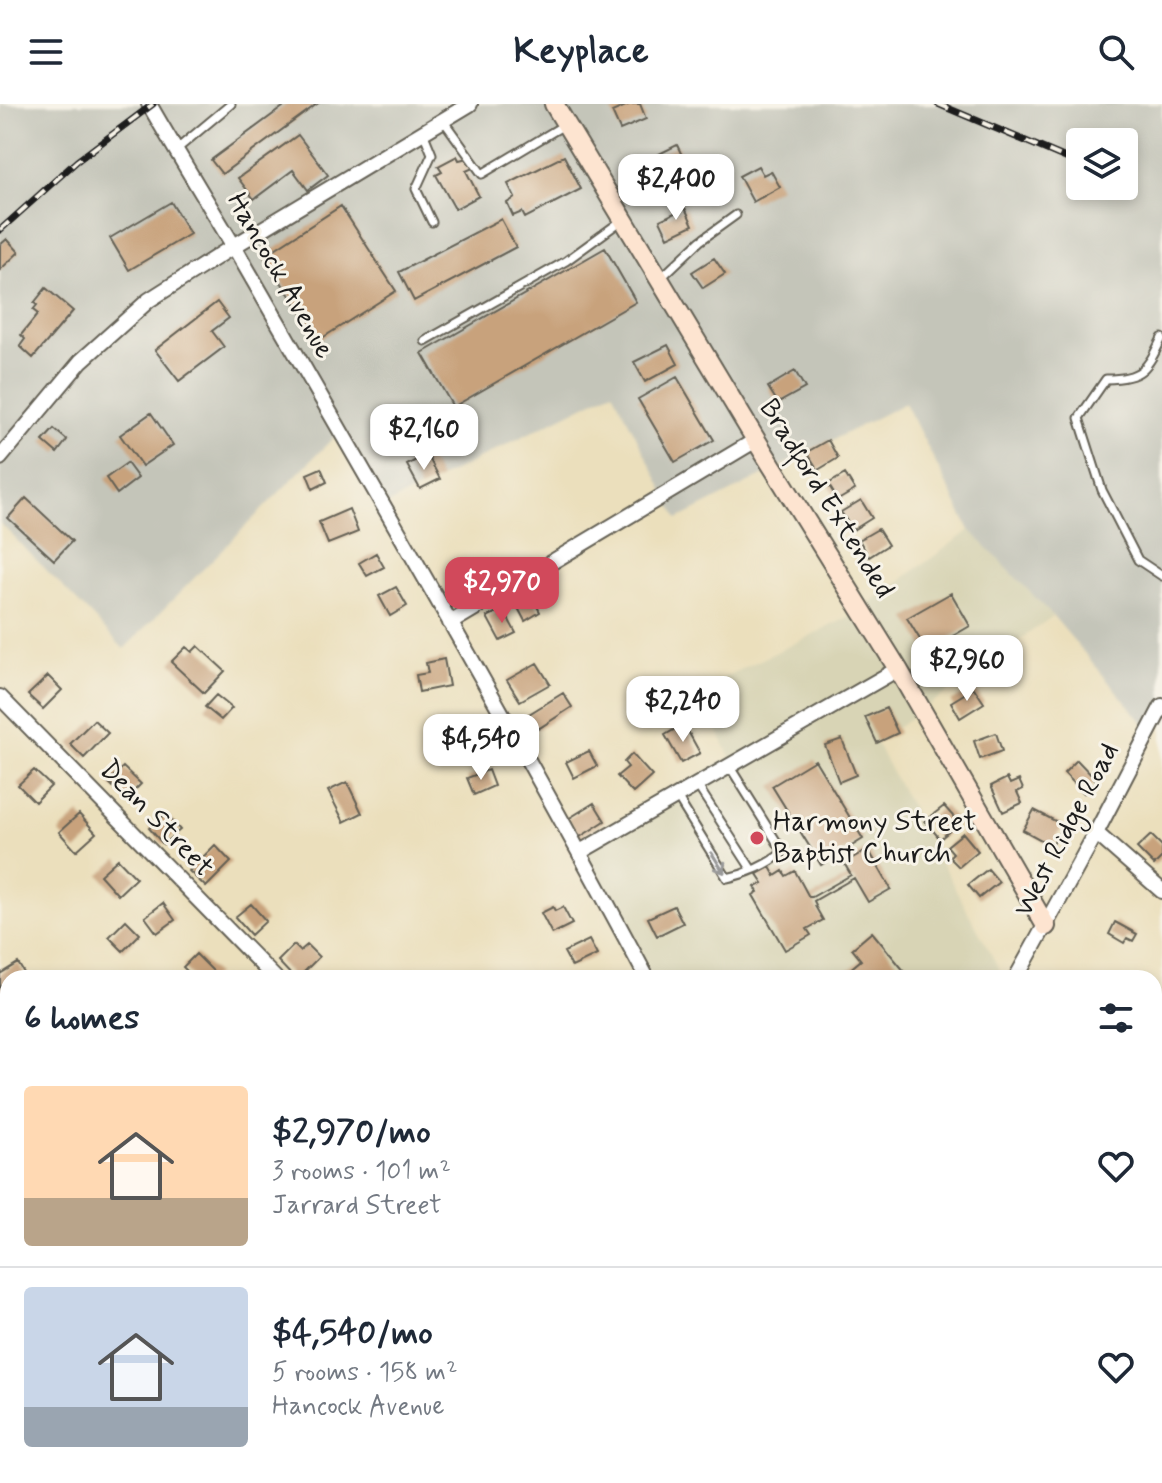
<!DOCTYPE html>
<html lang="en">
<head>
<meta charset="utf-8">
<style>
	:root { --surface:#fff; --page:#f2f2f3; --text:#1f2937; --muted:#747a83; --line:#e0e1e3; --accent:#d1495b }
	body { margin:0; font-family:Mynerve,sans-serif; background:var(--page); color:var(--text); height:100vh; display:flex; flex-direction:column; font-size:30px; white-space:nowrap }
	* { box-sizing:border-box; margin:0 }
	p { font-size:26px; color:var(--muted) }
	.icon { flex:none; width:44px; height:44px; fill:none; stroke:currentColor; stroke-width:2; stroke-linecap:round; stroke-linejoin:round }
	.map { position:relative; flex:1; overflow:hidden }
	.details { position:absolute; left:0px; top:866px; width:1162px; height:514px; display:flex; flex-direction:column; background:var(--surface); border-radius:24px 24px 0 0; box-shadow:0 4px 12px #0003 }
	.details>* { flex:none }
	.buttons { position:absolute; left:1066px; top:24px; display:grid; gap:16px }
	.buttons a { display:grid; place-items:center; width:72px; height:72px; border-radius:8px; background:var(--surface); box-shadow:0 4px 12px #0003; font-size:40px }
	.price { position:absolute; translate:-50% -68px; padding:0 18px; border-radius:16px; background:#fff; color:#222; font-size:26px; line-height:52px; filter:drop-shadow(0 2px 4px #0008) }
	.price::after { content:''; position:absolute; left:50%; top:48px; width:24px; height:18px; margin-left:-12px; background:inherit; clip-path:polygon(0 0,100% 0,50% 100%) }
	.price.on { background:var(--accent); color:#fff }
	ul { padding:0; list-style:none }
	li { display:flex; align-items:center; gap:24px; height:200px; padding:0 24px }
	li+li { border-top:2px solid var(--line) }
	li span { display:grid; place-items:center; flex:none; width:224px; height:160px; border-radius:8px; color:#555 }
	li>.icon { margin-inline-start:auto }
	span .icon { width:96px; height:96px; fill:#fffc; stroke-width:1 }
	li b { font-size:34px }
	h2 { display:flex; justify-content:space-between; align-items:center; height:96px; padding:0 24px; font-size:34px }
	header { display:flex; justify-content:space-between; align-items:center; height:104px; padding:0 24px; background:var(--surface); font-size:36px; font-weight:700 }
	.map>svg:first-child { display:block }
</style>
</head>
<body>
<header><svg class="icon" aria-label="menu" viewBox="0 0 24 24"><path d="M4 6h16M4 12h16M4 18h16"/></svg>Keyplace<svg class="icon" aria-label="search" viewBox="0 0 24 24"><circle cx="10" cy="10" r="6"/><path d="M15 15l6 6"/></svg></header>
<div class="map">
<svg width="1162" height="1379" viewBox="0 0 1162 1379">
	<rect width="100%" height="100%" fill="#f7f3e8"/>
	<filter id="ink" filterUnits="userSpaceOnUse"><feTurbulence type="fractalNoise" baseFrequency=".0125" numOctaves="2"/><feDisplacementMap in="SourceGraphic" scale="16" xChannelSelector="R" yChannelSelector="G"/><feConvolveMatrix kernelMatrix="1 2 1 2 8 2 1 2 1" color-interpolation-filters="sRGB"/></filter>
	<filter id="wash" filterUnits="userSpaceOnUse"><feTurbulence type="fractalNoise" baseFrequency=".006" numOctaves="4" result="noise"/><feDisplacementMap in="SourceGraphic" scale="32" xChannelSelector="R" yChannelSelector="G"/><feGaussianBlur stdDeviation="1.8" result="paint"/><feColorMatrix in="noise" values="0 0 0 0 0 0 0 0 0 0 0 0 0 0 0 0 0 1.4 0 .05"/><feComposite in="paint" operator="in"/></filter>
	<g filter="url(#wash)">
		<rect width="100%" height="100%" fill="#ebdfbc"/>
		<path fill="#d8d4b5" d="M970 426 1053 512 876 639 1003 872 1008 874H644L572 745 730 653 698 586 853 511Z
			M1154 951 1162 955V992L1154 1018Z
			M681 1372H859L854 1379H676Z"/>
		<path fill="#c4c5b9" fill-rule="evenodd" d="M0 0H1162V612L1152 629 1053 512 970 426 905 299 678 415 613 287 382 403 340 327 124 545 0 419ZM1080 38H1124V82H1080Z
			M0 897 8 904V1019L0 1031Z"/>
		<g id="blocks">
			<path fill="#c8a27c" d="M287 0H317L222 70 211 56Z
				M630 0H640L646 15 620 26 612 8Z
				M298 31 328 71 308 86 293 66 254 95 238 74Z
				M677 41 688 64 648 84 637 61Z
				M457 52 459 56 468 54 473 64 466 67 479 92 455 105 436 71 442 68 438 62Z
				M564 52 581 85 525 114 522 108 513 112 507 99 515 94 508 80Z
				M758 62 763 71 771 67 780 83 753 98 739 72Z
				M171 98 190 130 129 166 110 134Z
				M341 102 396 187 319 236 264 152Z
				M685 104 693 121 668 133 660 116Z
				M501 115 516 143 414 197 399 168Z
				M7 135 19 148 0 166V141Z
				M605 144 636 198 453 303 422 249Z
				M714 154 725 170 703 184 692 168Z
				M46 184 73 207 33 254 20 242 25 235 21 231 38 210 33 206 37 201 34 199Z
				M217 198 229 214 212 227 224 243 179 277 155 246Z
				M668 241 678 260 645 278 634 258Z
				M795 267 805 284 778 299 768 283Z
				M677 273 714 336 675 358 638 295Z
				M151 309 173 341 142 362 120 331Z
				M54 325 67 336 57 349 43 337Z
				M828 336 838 354 818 366 807 348Z
				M427 350 440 375 420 385 407 361Z
				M127 359 138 374 117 390 106 374Z
				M321 364 327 378 313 385 307 370Z
				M845 370 855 386 838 396 828 380Z
				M26 394 72 437 54 456 8 414Z
				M861 396 872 414 853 426 841 408Z
				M349 405 358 428 328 440 319 418Z
				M878 425 888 441 869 453 859 436Z
				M376 449 384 463 367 472 359 459Z
				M396 483 407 502 390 512 379 492Z
				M951 489 970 522 927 547 907 514Z
				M532 493 540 508 525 517 517 502Z
				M503 505 516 529 500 537 487 513Z
				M198 542 225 567 204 589 171 558 186 543 192 548Z
				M444 555 449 582 419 588 416 571 428 569 426 559Z
				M537 559 550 580 520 597 507 576Z
				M48 572 62 586 43 605 28 591Z
				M974 584 984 599 960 614 951 598Z
				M563 589 572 603 538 625 529 610Z
				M216 591 232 604 221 616 205 603Z
				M886 604 898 629 877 639 865 613Z
				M94 616 108 629 84 654 70 640Z
				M684 620 700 649 681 659 665 631Z
				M996 629 1002 647 980 655 974 637Z
				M842 635 856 671 839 678 825 641Z
				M589 647 597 662 574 674 566 658Z
				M632 650 652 672 633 689 617 672 628 663 624 658Z
				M815 656 863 735 821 761 772 682Z
				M1077 656 1097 677 1084 689 1064 669Z
				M123 663 141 680 126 695 108 678Z
				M34 666 51 682 35 698 18 681Z
				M488 666 494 682 474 691 467 674Z
				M1007 674 1010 680 1019 676 1023 685 1017 688 1022 699 1003 708 991 682Z
				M347 678 362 709 344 718 328 687Z
				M594 699 605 717 580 733 568 715Z
				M944 702 959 719 940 735 925 717Z
				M1034 706 1063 721 1052 742 1023 726Z
				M79 710 96 729 76 747 59 728Z
				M166 710 180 726 163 740 149 724Z
				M963 729 978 747 959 763 949 753 953 749 947 742Z
				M1151 731 1162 742V753L1154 761 1137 744Z
				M215 741 231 758 206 783 189 767Z
				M868 745 891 785 868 798 854 774 814 797 816 801 815 802 823 816 807 825 811 831 785 846 753 791 758 788 755 783 763 779 757 770 770 763 775 772 783 767 786 772 795 767 809 793H812L851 771 844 759Z
				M118 755 136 774 118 791 100 771Z
				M988 765 999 778 979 794 968 781Z
				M163 799 175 816 157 829 145 813Z
				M251 800 266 817 251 831 235 813Z
				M674 802 683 819 657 832 648 814Z
				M553 803 555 807 563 803 572 820 552 830 541 809Z
				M126 816 140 830 123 847 109 833Z
				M1115 818 1137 830 1133 837 1127 834 1124 839 1109 830Z
				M872 828 905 868 898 874H843L842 872 861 856 852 845Z
				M589 836 597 851 572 863 564 848Z
				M294 841 300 847 307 841 319 853 298 874H294L278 857Z
				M196 850 216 870 212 874H194L183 863Z
				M18 859 27 874H8V892L6 893 0 884V870Z
				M8 997V1023L0 1015V1005Z
				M1162 1303V1327L1155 1331 1154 1308Z
				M101 1372H119L127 1379H95Z
				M472 1372H504L500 1379H485Z
				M609 1372H637L632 1379H605Z
				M752 1372H819L822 1374 818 1379H762Z"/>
		</g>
	</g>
	<g filter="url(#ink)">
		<use href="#blocks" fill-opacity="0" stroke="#646054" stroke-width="2"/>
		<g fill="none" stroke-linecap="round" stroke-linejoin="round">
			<defs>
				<path id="lane" d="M443 16 482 70 564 21
					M423 28 432 50 416 85 432 118
					M176 46 231 0
					M661 174 700 137 736 111
					M1162 234C1147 265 1142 275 1106 275L1079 314 1102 386 1138 456 1162 472
					M425 237 566 157 621 117
					M697 681 752 766
					M677 693 727 774C746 770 768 761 783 748L730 663
					M0 965 7 971 8 975 0 984
					M695 1372 703 1379"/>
				<path id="street" d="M149 0C177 49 207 97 236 146 375 387 516 628 647 874
					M0 354 81 257 149 196 234 142 470 0
					M450 519 756 336
					M0 593 275 874
					M1096 729 1162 787
					M580 748 898 565
					M1016 874 1096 729 1162 602
					M0 909 8 915
					M0 1038 8 1040
					M0 1322 8 1330
					M50 1372 57 1379
					M554 1372 564 1379
					M1015 1372 1023 1379
					M677 1379 682 1372
					M869 1379 871 1372"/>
				<path id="secondary" d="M554 0 756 336 898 565 1046 822"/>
			</defs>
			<use href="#lane" stroke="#646054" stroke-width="11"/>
			<use href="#street" stroke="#646054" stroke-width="18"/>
			<use href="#secondary" stroke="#646054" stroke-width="22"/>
			<use href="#lane" stroke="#fff" stroke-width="7"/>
			<use href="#street" stroke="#fff" stroke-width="14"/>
			<use href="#secondary" stroke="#fde4d0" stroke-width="18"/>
			<defs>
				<path id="rail" d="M938 0 1080 60
					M0 126 77 57 153 0"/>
			</defs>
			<use href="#rail" stroke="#1c1c1c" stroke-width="7"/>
			<use href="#rail" stroke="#f7f3e8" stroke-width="4" stroke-dasharray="12" stroke-linecap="butt"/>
		</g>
		<defs><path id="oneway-shaft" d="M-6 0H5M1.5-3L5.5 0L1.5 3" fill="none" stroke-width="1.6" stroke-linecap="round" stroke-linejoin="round" transform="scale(2)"/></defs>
		<use stroke="#999" href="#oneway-shaft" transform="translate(718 759) rotate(58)"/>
	</g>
	<circle fill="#d1495b" stroke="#f7f3e8" stroke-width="3" cx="757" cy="734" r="8"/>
	<g text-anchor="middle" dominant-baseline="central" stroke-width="6" stroke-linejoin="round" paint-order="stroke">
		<g font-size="28" fill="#1c1c1c" stroke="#f7f3e8">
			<text transform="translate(280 172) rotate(60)">Hancock Avenue</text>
			<text transform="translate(826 395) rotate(58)">Bradford Extended</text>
			<text transform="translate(156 715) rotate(46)">Dean Street</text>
			<text transform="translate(1067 726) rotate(-62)">West Ridge Road</text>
		</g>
		<g font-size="28" fill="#1c1c1c" stroke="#f7f3e8" text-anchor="start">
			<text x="773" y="718">Harmony Street<tspan x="773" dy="32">Baptist Church</tspan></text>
		</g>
	</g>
</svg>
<div class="buttons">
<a><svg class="icon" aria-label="layers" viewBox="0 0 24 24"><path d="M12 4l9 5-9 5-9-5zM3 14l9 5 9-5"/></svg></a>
</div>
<b class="price" style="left:676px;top:118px">$2,400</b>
<b class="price" style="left:424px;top:368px">$2,160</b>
<b class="price on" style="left:502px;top:521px">$2,970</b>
<b class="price" style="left:967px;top:599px">$2,960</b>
<b class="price" style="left:683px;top:640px">$2,240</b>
<b class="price" style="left:481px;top:678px">$4,540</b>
<section class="details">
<h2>6 homes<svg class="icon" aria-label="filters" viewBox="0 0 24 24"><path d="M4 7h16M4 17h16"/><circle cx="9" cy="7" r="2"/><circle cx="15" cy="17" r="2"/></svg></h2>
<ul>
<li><span style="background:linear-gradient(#ffd9b3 70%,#b9a48a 0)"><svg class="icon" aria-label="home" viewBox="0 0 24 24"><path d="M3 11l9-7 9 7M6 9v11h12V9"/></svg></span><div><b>$2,970/mo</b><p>3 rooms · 101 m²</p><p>Jarrard Street</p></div><svg class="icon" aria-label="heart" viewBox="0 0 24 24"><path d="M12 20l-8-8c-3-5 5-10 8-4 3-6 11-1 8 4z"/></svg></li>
<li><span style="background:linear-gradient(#c9d6e8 75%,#9aa5b1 0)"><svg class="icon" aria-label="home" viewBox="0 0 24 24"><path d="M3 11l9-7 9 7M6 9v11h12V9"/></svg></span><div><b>$4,540/mo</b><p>5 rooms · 158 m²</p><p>Hancock Avenue</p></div><svg class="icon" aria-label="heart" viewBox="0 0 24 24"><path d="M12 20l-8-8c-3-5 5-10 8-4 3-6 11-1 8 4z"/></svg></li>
</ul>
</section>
</div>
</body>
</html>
